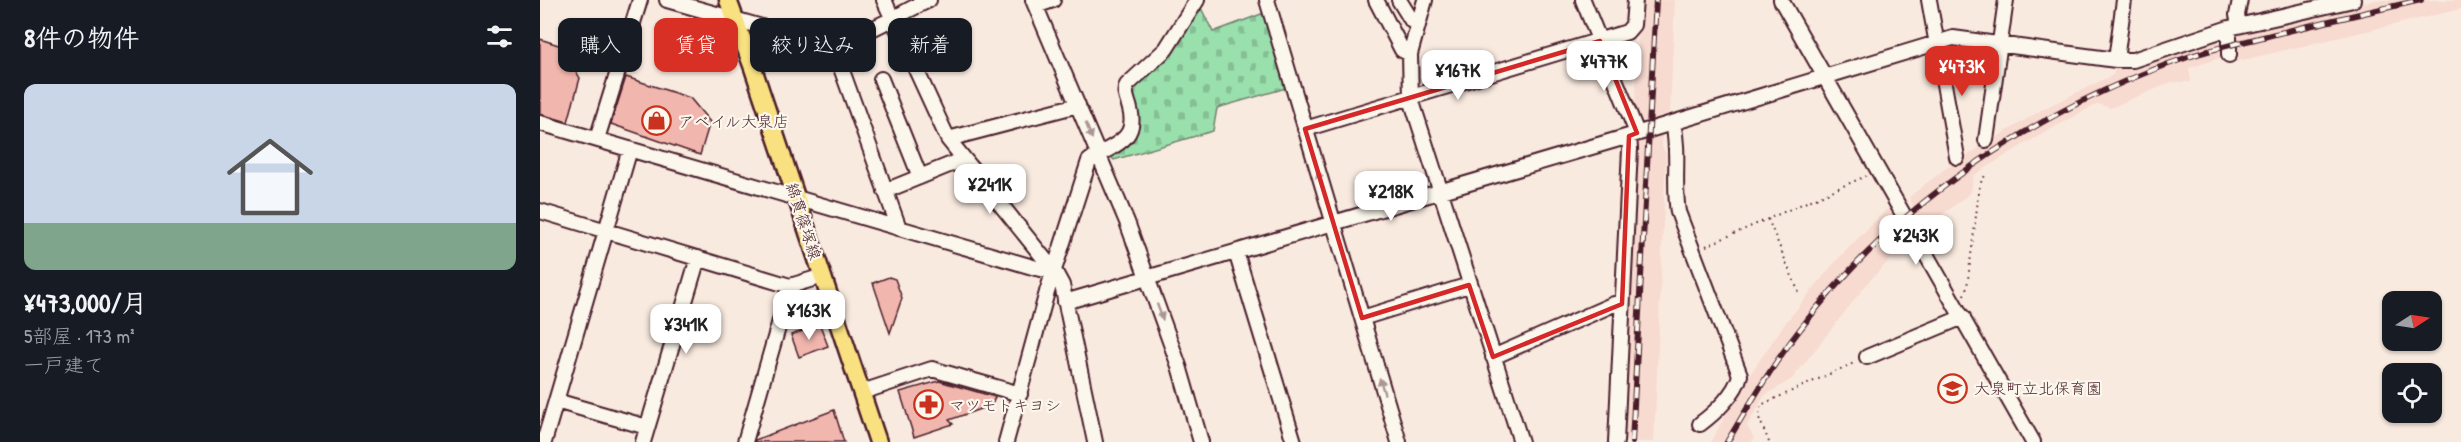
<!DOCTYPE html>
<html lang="ja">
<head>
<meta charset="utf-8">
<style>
	:root { --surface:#171b24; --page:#242831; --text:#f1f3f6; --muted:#9ea1a6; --line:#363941; --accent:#d93025 }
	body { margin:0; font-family:"Patrick Hand","Klee One",sans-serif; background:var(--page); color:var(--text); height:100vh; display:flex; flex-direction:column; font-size:22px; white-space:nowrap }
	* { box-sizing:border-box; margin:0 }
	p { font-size:20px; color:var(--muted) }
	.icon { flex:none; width:33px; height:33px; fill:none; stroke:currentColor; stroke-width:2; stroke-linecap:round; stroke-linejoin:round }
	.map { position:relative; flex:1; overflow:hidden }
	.sheet { display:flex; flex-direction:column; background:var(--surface); width:540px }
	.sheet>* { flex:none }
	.guide { position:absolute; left:18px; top:18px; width:570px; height:54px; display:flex; gap:12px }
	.needle { width:39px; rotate:78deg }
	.tools { position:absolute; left:1842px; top:291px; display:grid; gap:12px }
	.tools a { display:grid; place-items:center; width:60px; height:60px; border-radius:12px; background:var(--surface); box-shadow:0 2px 4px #0004; font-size:30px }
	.price { position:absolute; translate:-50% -51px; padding:0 14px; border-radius:12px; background:#fff; color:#222; font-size:20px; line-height:39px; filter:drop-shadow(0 2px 3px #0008) }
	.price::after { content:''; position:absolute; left:50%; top:36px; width:18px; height:14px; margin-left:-9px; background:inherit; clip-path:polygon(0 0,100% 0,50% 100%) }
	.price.current { background:var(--accent); color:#fff }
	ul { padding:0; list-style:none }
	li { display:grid; align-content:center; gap:12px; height:318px; padding:0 24px }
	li+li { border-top:2px solid var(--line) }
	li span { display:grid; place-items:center; height:186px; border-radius:12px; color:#555 }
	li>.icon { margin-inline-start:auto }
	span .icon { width:108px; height:108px; fill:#fffc; stroke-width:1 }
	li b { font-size:26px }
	h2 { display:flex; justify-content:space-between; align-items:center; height:72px; padding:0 24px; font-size:26px }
	.tag { padding:0 21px; border-radius:12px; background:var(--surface); box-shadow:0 2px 4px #0004; font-size:21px; line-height:54px }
	.tag.current { background:var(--accent); color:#fff }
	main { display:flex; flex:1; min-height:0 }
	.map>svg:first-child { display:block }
</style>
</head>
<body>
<main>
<section class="sheet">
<h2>8件の物件<svg class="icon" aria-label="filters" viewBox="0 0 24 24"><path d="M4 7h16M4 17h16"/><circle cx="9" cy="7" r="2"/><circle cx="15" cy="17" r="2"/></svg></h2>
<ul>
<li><span style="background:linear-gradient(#c9d6e8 75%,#7fa58c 0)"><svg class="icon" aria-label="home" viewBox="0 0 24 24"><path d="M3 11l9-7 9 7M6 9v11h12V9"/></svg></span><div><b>¥473,000/月</b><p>5部屋 · 173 m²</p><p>一戸建て</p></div></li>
</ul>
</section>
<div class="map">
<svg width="1921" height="442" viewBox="0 0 1921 442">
	<defs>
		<pattern id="cemetery-stones" width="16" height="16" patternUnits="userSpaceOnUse" patternTransform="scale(1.5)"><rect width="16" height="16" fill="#99e0ad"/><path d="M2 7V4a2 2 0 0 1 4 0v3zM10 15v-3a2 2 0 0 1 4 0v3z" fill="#85c095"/></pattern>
	</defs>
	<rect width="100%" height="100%" fill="#f9eadf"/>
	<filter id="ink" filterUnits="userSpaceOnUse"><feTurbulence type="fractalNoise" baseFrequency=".0167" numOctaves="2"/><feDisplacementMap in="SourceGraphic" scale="12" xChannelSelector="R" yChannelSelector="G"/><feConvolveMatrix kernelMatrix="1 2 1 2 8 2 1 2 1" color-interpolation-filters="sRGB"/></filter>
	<g filter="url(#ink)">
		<path fill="#f7dad0" d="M1100 0H1135L1130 113 1103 121 1095 106Z
			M1837 0H1921V9L1694 62 1695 33Z
			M1685 36 1686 56 1649 68 1651 82H1632L1570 108 1558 104 1540 113 1481 146 1433 176 1431 192 1386 228 1377 217 1369 197 1405 169 1503 109 1573 75 1575 68 1583 70Z
			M1122 133V146L1126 154 1114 442H1080L1096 140Z
			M1350 206 1353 215 1365 232 1357 238 1364 246 1330 280 1252 379 1224 396 1207 426 1214 438 1212 442H1171L1199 391 1243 326 1296 261Z"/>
		<path fill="url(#cemetery-stones)" stroke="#72806c" stroke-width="1.5" d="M661 8 673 32 724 13 746 88 677 108 673 131 574 160 572 158C602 134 602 125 590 91L633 50Z"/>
		<path fill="#f1b6ad" stroke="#4a1f2b" stroke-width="1.5" d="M0 39 40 52 35 70 40 78 28 122 0 114Z
			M86 77 150 98 170 122 160 155 71 124Z
			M349 277 355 279 362 298 350 333 333 283Z
			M280 325 288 346 259 357 251 335Z
			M399 381 455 397 452 405 409 420 413 424 374 437 360 392Z
			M294 410 304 442H214L215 440Z"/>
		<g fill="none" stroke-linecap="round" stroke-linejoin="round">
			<defs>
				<path id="minor" d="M127 0 282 44C315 43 358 14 389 0
					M344 0 408 139 515 272 522 285 555 442
					M493 0 587 222 639 366 661 442
					M727 0 859 442
					M836 0 862 50 870 54
					M859 0 872 21 877 24
					M885 0 870 54 871 99 981 442
					M1043 0 1097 133
					M1241 0 1493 442
					M1389 0 1417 157
					M496 6 513 0
					M1699 25 1697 15 1700 0
					M1689 28V55
					M292 43 359 228
					M1576 60 1584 0
					M341 79 380 177
					M0 123 496 268 515 272
					M1133 123C1140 153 1133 182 1138 212L1200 375C1196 393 1175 413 1160 424
					M765 129 1087 32 1093 25 1095 0
					M57 139 100 0
					M408 139 538 105
					M1446 140 1466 0
					M345 191 424 159
					M0 211 250 286 283 276
					M696 252 754 442
					M525 302 1089 136 1413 38 1576 60H1593L1689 28 1813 0
					M822 318 929 285
					M953 357 1074 304H1082
					M1327 357 1423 317
					M322 392 392 369 480 394
					M16 401 107 427
					M4 442 90 149
					M103 442 158 258
					M205 442 250 286
					M466 442 507 292 549 161C568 146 599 143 590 109 588 100 583 93 587 85L626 49 657 0
					M1076 442 1090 149 1089 136"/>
				<path id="major" d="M188 0 213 68 338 442"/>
			</defs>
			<use href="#minor" stroke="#4a1f2b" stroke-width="18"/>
			<use href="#major" stroke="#4a1f2b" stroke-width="21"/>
			<path stroke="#4a1f2b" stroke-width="2" stroke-dasharray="1.5 4.5" stroke-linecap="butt" d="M1228 219 1259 293
				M1166 246 1326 176
				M1424 295 1427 287 1440 184 1446 174
				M1229 442 1219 418 1221 405 1316 362"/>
			<use href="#minor" stroke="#fbf7ec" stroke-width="14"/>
			<use href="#major" stroke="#f9e181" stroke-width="16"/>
			<defs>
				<path id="rail" d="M1092 442 1116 0
					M1187 442C1210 404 1231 367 1258 332 1355 203 1497 109 1648 57 1675 48 1704 42 1731 35 1781 23 1831 11 1881 0"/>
			</defs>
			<use href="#rail" stroke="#4a1f2b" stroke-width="6"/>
			<use href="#rail" stroke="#fbf7ec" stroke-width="4" stroke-dasharray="11" stroke-linecap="butt"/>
		</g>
		<defs><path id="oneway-solid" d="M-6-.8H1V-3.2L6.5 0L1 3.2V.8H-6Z" transform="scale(1.5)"/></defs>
		<g fill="#ab9695">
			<use href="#oneway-solid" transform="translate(549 131) rotate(68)"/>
			<use href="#oneway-solid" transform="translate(780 179) rotate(-107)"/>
			<use href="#oneway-solid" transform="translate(620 312) rotate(70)"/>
			<use href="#oneway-solid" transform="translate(842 386) rotate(-107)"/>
		</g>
	</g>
	<path fill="none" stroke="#d62828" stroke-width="4.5" stroke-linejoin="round" d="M1060 41 1097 133 1089 136 1082 304 953 357 929 285 822 318 765 129Z"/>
	<defs>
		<symbol id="shop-ring" viewBox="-11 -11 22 22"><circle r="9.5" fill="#fbf7ec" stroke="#c8321e" stroke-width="1.5"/><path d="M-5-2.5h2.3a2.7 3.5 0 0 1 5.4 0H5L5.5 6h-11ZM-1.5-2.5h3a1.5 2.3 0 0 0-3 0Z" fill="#c8321e"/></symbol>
		<symbol id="school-ring" viewBox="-11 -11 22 22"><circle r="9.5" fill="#fbf7ec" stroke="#c8321e" stroke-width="1.5"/><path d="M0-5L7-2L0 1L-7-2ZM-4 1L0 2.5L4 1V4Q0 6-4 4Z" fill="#c8321e"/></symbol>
		<symbol id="pharmacy-ring" viewBox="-11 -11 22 22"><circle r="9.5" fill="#fbf7ec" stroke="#c8321e" stroke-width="1.5"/><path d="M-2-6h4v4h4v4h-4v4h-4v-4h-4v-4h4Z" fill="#c8321e"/></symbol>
	</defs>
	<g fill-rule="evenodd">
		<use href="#shop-ring" x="100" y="104" width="33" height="33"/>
		<use href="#school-ring" x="1396" y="372" width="33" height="33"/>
		<use href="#pharmacy-ring" x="372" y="388" width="33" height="33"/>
	</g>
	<g text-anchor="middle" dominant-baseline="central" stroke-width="4.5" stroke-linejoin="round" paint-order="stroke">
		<g font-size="16" fill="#4a1f2b" stroke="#fbf7ec" text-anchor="start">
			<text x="138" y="121">アベイル大泉店</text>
			<text x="1434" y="388">大泉町立北保育園</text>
			<text x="409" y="405">マツモトキヨシ</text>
		</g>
		<g font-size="16" fill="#4a1f2b" stroke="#fbf7ec">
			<text transform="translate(264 221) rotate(72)">綿貫篠塚線</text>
		</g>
	</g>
</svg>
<div class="tools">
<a><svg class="needle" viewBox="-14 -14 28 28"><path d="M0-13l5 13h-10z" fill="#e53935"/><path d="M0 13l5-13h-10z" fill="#9ea1a6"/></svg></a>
<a><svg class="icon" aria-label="locate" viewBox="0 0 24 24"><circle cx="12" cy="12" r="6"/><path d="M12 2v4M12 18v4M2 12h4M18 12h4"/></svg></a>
</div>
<b class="price" style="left:1064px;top:92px">¥477K</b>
<b class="price current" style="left:1422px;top:97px">¥473K</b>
<b class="price" style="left:918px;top:101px">¥167K</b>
<b class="price" style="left:450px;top:215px">¥241K</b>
<b class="price" style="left:851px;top:222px">¥218K</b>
<b class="price" style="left:1376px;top:266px">¥243K</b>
<b class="price" style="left:269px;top:341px">¥163K</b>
<b class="price" style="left:146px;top:355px">¥341K</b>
<div class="guide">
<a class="tag">購入</a>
<a class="tag current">賃貸</a>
<a class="tag">絞り込み</a>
<a class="tag">新着</a>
</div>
</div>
</main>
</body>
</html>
